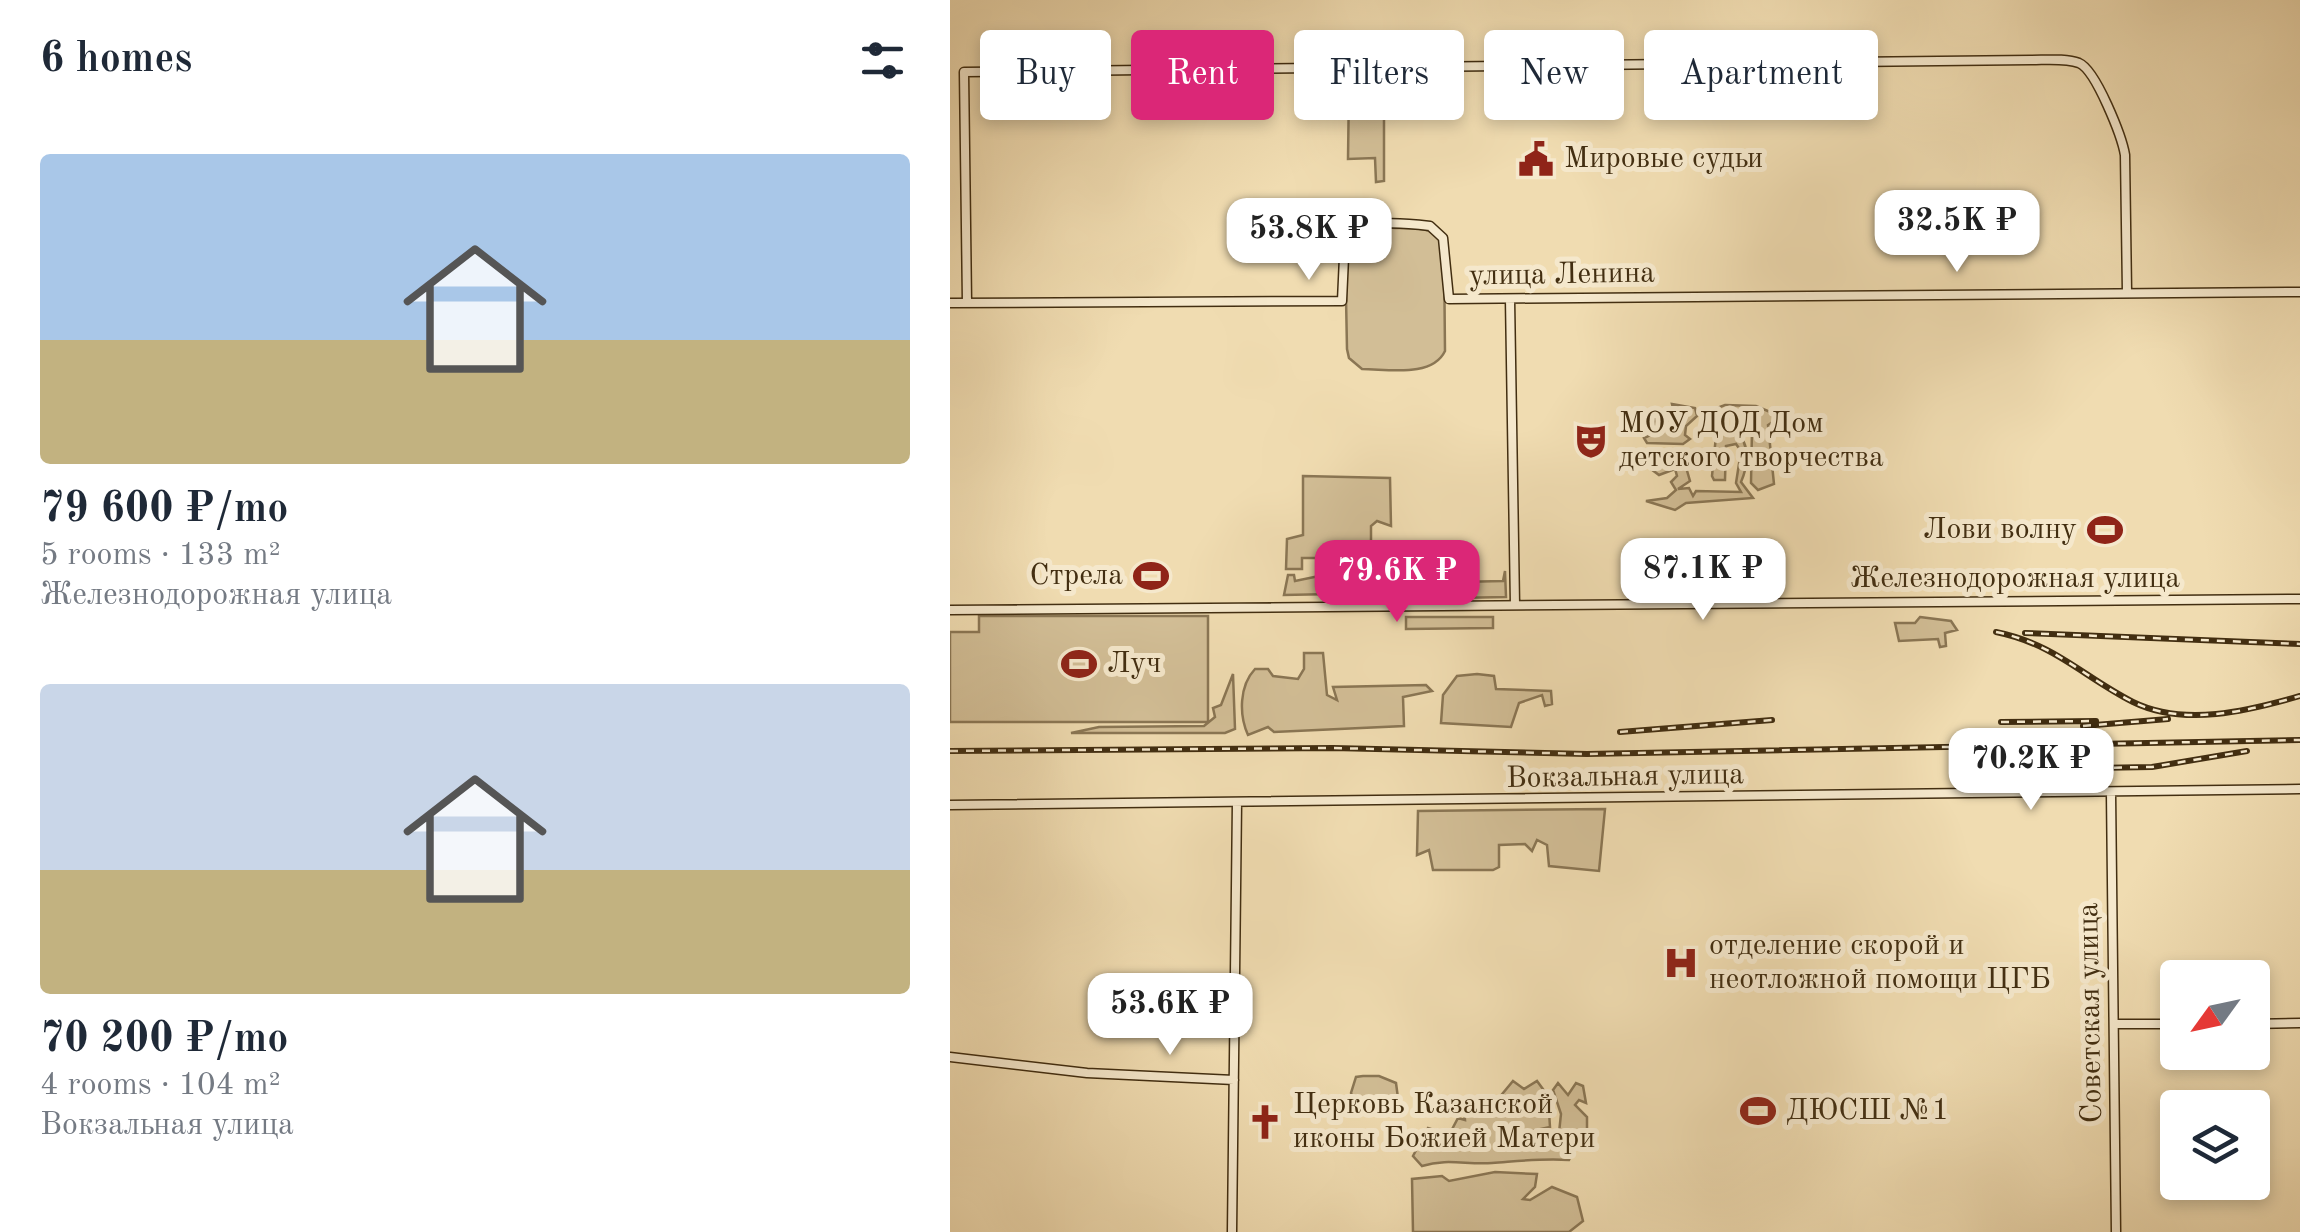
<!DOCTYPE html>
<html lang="en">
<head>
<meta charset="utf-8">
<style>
	:root { --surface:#fff; --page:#f2f2f3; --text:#1f2937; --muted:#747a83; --accent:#db2777 }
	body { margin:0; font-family:"Old Standard TT",serif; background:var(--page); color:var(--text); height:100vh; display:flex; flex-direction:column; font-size:38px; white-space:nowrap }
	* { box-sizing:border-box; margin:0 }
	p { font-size:32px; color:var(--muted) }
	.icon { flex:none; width:55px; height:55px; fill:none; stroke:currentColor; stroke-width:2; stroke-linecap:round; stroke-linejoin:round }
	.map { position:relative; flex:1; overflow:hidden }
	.details { display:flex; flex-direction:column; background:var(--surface); width:950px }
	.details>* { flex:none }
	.guide { position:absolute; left:30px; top:30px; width:950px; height:90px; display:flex; gap:20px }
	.needle { width:65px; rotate:237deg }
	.buttons { position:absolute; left:1210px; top:960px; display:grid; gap:20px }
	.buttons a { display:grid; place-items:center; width:110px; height:110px; border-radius:10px; background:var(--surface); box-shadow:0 5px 15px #0003; font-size:50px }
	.price { position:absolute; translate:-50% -85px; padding:0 22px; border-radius:20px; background:#fff; color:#222; font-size:32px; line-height:65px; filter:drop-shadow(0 2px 5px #0008) }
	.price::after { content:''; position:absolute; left:50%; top:60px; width:30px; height:22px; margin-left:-15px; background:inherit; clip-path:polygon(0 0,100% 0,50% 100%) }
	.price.current { background:var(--accent); color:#fff }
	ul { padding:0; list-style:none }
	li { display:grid; align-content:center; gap:20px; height:530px; padding:0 40px }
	li span { display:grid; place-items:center; height:310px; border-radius:10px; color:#555 }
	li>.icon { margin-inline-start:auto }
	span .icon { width:180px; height:180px; fill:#fffc; stroke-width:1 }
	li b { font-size:42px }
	h2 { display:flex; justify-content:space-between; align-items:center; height:120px; padding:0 40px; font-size:42px }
	.chip { padding:0 35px; border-radius:10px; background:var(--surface); box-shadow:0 5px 15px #0003; font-size:35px; line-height:90px }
	.chip.current { background:var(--accent); color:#fff }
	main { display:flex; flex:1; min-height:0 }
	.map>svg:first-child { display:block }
</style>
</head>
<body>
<main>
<section class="details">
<h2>6 homes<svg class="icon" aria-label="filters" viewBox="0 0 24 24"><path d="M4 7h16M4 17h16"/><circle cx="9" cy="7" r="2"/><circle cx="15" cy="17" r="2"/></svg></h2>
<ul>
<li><span style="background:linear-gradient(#a9c7e8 60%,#c2b280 0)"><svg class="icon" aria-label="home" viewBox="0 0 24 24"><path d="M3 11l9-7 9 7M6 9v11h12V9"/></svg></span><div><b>79 600 ₽/mo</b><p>5 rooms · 133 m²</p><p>Железнодорожная улица</p></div></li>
<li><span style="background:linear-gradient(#c9d6e8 60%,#c2b280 0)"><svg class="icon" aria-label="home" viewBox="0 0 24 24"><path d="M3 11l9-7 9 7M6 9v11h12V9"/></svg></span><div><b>70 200 ₽/mo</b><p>4 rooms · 104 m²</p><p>Вокзальная улица</p></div></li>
</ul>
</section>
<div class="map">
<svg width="1350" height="1232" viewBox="0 0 1350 1232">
	<rect width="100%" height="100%" fill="#f0dcb1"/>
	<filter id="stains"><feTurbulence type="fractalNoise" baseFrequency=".002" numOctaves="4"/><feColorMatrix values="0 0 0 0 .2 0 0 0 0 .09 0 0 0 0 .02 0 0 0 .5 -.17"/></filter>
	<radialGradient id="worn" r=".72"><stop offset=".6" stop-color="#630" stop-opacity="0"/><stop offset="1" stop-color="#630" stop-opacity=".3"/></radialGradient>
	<path fill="#d2be96" stroke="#8a7654" stroke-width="2.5" d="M399 87 434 88V181L426 182 425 158 398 159Z
		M453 228C474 228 487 228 494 250L495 351C482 378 438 369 412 369L399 358 397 349 395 246C403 222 432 228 453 228Z
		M722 404 745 408 747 416 736 426 735 435 740 439 733 444 697 443 694 438 703 434 705 418 724 412Z
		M775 405 806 406 825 414 827 419 818 425 824 484 808 490 801 483 802 429 787 426 790 421H803V415L779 411 765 416 759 411Z
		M767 426 784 429C800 443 799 463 791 482L803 498 736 503 725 510 696 501 717 498 726 490 721 482 727 476 725 469 709 475 697 466V457H733L740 481 728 489 739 488 743 496 746 491 791 492 786 483 791 451 786 444 776 446 775 480H764L762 476Z
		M353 476 440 478 441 526 427 521 421 526V549L369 553 368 558H352V569H336L337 539 353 535Z
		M507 570 508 582 553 581 555 571 556 597 503 598 502 593 472 599 471 573Z
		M338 575H344L345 581 369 576V580L382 582 383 594 334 595Z
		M29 616H258V722H0V632H29Z
		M456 617H543V628L456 629Z
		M970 617 1001 621 1007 630 995 633 996 646 990 647 988 639 949 641 945 623H965Z
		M354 653H373L377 695 387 700 383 687 476 685 482 691 453 697 454 726 324 732 318 727 298 735C289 715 289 686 305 669H318L323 676 348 679 354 669Z
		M283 674 285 729 275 733H121L149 727 254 726 265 717 263 708 271 705Z
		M527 674 544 676 546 689 601 691 602 704 595 706 592 695 569 703 561 727 491 723 493 695 507 676Z
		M655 809 649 871 599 866 597 845 587 840 582 851 575 844 549 845V867L543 870H483L479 850 467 855 468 811Z
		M413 1076H429L446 1083 448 1098 425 1113 407 1108 401 1093 406 1077Z
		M563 1081 574 1089 587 1081 598 1096 600 1127 582 1131 588 1149 609 1133 611 1114 603 1090 608 1083 618 1095 626 1083 633 1086 636 1103 629 1100 625 1105 637 1117V1136L630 1137 619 1160C592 1158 569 1161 542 1163 517 1165 497 1158 472 1166L463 1156 478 1128 499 1135 508 1118 515 1120 514 1109 523 1101 548 1099Z
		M545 1172 587 1174 585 1187 573 1199 580 1200 602 1187 627 1197 633 1221 619 1232H463L462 1179 492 1176 499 1181Z"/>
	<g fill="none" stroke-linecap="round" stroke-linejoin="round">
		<defs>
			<path id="secondary" d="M560 299 565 605
				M0 303 392 301 395 235C415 219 455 223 480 226L493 238 499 299 1350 292
				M17 303 14 72 1081 60C1096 60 1116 58 1129 63 1146 70 1172 137 1175 155L1177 292
				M0 610 1350 599
				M1161 793 1166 1232
				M0 805 1350 789
				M1164 1024H1228
				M1302 1024 1350 1023
				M0 1057 137 1073 284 1080
				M282 1232 287 802"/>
		</defs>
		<use href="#secondary" stroke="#422e11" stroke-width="11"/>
		<use href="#secondary" stroke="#f5e8cc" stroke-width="8"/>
		<defs>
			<path id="rail" d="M1046 632C1105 644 1132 676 1183 702 1234 727 1298 711 1350 696
				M1075 633 1350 644
				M1051 722 1146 721
				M1133 726 1218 719
				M670 732 822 720
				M0 751 383 748 637 754 1350 740
				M1084 769 1202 767 1297 751"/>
		</defs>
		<use href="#rail" stroke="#422e11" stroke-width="6"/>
		<use href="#rail" stroke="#f5e8cc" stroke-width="2.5" stroke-dasharray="8" stroke-linecap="butt"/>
	</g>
	<defs>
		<symbol id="civic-bare" viewBox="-9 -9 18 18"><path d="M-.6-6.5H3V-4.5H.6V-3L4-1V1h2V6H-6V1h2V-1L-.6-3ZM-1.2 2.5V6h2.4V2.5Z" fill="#8f2418" stroke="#f5e8cc" stroke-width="2.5" paint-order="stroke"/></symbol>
		<symbol id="theatre-bare" viewBox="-9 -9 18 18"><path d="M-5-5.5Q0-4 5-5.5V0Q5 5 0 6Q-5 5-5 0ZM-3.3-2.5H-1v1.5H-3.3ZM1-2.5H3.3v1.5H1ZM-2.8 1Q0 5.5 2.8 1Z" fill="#8f2418" stroke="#f5e8cc" stroke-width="2.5" paint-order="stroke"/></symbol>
		<symbol id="stadium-bare" viewBox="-9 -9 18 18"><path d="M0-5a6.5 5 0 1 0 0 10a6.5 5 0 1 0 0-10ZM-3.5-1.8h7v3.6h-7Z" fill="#8f2418" stroke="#f5e8cc" stroke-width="2.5" paint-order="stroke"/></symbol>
		<symbol id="hospital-bare" viewBox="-9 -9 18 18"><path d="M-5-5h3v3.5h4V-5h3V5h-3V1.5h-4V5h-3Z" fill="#8f2418" stroke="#f5e8cc" stroke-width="2.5" paint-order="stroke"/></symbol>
		<symbol id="church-bare" viewBox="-9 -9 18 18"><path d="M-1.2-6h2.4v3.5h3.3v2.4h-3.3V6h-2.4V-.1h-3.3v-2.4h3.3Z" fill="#8f2418" stroke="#f5e8cc" stroke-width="2.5" paint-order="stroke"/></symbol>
	</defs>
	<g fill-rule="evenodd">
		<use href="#civic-bare" x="561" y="134" width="50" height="50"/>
		<use href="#theatre-bare" x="616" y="416" width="50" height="50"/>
		<use href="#stadium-bare" x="1130" y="505" width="50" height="50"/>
		<use href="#stadium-bare" x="176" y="551" width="50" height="50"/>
		<use href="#stadium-bare" x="104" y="639" width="50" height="50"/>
		<use href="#hospital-bare" x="706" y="938" width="50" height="50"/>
		<use href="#stadium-bare" x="783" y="1086" width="50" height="50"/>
		<use href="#church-bare" x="290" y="1097" width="50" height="50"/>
	</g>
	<g text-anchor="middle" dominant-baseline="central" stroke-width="10" stroke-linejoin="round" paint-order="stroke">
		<g font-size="30" fill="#422e11" stroke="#f5e8cc" text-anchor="start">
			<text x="614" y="159">Мировые судьи</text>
			<text x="669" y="424">МОУ ДОД Дом<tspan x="669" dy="34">детского творчества</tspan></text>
			<text x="1127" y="530" text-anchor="end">Лови волну</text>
			<text x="173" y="576" text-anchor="end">Стрела</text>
			<text x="157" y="664">Луч</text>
			<text x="759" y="946">отделение скорой и<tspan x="759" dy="34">неотложной помощи ЦГБ</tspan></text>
			<text x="343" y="1105">Церковь Казанской<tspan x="343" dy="34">иконы Божией Матери</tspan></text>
			<text x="836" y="1111">ДЮСШ №1</text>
		</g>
		<g font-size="30" fill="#422e11" stroke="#f5e8cc">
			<text transform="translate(612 275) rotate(-1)">улица Ленина</text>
			<text x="1065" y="579">Железнодорожная улица</text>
			<text transform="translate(675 777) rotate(-1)">Вокзальная улица</text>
			<text transform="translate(1141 1013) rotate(-91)">Советская улица</text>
		</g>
	</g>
	<rect width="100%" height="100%" filter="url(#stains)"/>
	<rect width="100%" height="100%" fill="url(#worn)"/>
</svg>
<div class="buttons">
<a><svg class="needle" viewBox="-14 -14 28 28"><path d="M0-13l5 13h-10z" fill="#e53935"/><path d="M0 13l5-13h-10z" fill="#747a83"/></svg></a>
<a><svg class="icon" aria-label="layers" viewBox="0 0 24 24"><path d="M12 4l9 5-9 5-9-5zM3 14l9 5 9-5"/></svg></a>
</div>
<b class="price" style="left:1007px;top:275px">32.5K ₽</b>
<b class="price" style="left:359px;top:283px">53.8K ₽</b>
<b class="price" style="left:753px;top:623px">87.1K ₽</b>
<b class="price current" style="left:447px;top:625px">79.6K ₽</b>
<b class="price" style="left:1081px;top:813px">70.2K ₽</b>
<b class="price" style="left:220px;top:1058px">53.6K ₽</b>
<div class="guide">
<a class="chip">Buy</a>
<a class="chip current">Rent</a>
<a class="chip">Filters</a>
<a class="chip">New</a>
<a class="chip">Apartment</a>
</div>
</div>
</main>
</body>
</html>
